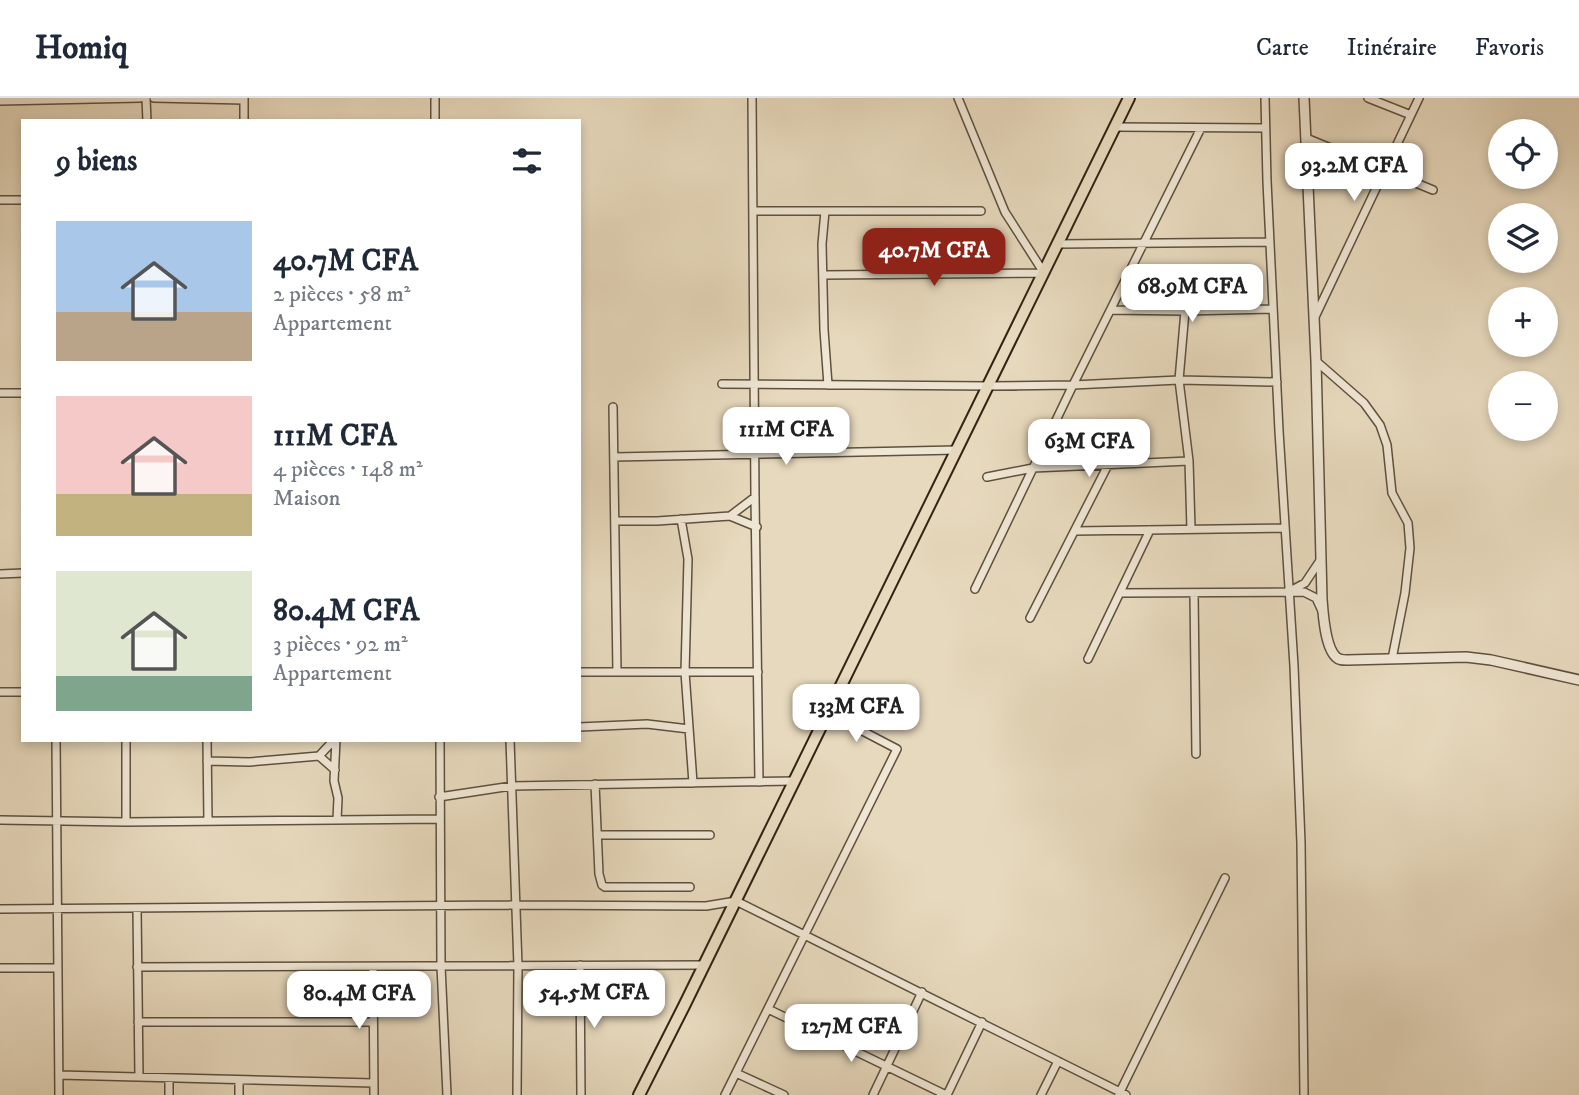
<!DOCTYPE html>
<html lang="fr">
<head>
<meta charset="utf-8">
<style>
	:root { --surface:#fff; --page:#f6f6f7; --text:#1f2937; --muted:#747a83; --line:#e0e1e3; --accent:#8f2418 }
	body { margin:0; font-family:"IM FELL DW Pica",serif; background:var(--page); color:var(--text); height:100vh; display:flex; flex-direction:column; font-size:26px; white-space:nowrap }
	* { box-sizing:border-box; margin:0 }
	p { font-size:23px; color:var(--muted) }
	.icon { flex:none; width:38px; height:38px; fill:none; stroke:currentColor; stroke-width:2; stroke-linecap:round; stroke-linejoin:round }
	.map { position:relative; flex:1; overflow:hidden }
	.details { position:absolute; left:21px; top:21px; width:560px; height:623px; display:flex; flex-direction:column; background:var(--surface); border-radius:0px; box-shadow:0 4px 10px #0003 }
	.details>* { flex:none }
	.tools { position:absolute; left:1488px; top:21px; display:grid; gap:14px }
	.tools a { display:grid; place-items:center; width:70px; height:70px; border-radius:50%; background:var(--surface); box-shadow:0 4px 10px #0003; font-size:35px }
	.price { position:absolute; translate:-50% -60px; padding:0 16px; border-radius:14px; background:#fff; color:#222; font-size:23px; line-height:46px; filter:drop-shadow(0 2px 4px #0008) }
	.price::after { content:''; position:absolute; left:50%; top:42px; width:21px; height:16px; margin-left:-10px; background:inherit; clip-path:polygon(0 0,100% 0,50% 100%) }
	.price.current { background:var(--accent); color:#fff }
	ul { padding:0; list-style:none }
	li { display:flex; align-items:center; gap:21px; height:175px; padding:0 35px }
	li span { display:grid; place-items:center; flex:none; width:196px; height:140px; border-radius:0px; color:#555 }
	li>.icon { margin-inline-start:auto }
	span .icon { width:84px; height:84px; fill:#fffc; stroke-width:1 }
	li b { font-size:30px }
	h2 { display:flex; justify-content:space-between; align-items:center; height:84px; padding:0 35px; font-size:30px }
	header { display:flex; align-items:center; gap:42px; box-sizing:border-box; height:98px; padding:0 35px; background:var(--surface); border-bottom:2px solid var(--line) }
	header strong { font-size:33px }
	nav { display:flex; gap:38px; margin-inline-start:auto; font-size:24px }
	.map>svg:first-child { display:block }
</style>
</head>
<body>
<header>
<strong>Homiq</strong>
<nav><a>Carte</a><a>Itinéraire</a><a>Favoris</a></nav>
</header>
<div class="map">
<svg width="1579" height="997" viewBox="0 0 1579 997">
	<rect width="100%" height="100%" fill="#e7d9bd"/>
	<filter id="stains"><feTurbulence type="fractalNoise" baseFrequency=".00286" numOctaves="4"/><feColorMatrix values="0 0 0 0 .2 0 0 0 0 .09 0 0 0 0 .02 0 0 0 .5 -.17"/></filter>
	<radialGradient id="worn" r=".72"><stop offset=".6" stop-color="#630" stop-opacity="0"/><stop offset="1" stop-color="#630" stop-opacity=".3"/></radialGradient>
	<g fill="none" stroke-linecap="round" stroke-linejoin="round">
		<defs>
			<path id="minor" d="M146 0 147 23
				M154 0 244 2
				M752 0 755 399 759 684
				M958 0 1005 114 1044 175
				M1265 0 1267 83 1279 333 1294 568 1301 745 1304 997
				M1368 0 1411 17
				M0 3 140 0
				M244 23V0
				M435 23V0
				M1115 29 1265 30
				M1306 40 1433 92
				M0 102H23
				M754 113H981
				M825 113 822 146 824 232 828 287
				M1059 146 1270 144
				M824 177 1044 175
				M1111 212 1185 213 1273 211
				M1185 213 1179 282 1189 363 1191 431
				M1314 221 1419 0
				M1316 263 1364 305 1380 327 1387 347 1392 395 1408 425 1410 450 1405 495 1392 561
				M722 286 989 288 1073 287 1179 282 1277 284
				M0 295H23
				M613 309 617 574
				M614 359 957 352
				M987 379 1033 370 1189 363
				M730 418 755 399
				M681 421 688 461 685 574 693 685
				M615 423H657L730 418 757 429
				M1075 433 1285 430
				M0 476 23 475
				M975 491 1073 287 1201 30
				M1292 492 1305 485 1321 461
				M1120 495 1304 494 1316 500 1322 513
				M1194 495 1196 656
				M1030 520 1109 365
				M1088 561 1150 432
				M579 574H758
				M0 594H23
				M579 629 647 626 689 631
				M56 642 59 997
				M207 642 208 723
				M336 642 334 683 338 700 337 722
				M440 642 441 868 447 997
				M510 642 518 868 517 997
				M319 658 335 672
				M207 663 249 664 319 658 334 642
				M595 686 599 776 602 787 605 789H690
				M439 699 512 688 795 683
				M0 722 126 724 440 721
				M126 724V642
				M597 737H710
				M137 810 139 979
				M0 811 516 807 706 808 736 803 1126 997
				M580 867 581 997
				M137 869 705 867
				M373 869 374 997
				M0 870H58
				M768 911 946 997
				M138 924H373
				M736 975 784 997
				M59 977 373 985
				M169 980V997
				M239 982V997
				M1119 996 1225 780
				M725 997 897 651 828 615
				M873 997 922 894
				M947 997 982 924
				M1041 997 1058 963"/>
			<path id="tertiary" d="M1304 0 1316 263 1322 501C1323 515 1325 549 1336 559 1339 562 1342 562 1347 562L1466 559 1491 562 1579 582"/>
			<path id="primary" d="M639 997 684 908 1129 0"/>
		</defs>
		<use href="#minor" stroke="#5e513e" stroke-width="10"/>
		<use href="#tertiary" stroke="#5e513e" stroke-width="12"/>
		<use href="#primary" stroke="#312414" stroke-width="14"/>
		<use href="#minor" stroke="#efe6d4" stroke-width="7"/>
		<use href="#tertiary" stroke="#efe6d4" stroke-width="9"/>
		<use href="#primary" stroke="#e7d9bd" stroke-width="10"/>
	</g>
	<rect width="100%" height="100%" filter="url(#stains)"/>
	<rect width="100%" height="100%" fill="url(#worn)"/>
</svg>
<div class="tools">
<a><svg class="icon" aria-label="locate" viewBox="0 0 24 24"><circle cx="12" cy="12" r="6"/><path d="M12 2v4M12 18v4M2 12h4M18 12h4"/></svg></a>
<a><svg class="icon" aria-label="layers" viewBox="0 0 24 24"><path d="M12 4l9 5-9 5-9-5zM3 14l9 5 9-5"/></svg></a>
<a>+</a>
<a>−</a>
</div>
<b class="price" style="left:1354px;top:105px">93.2M CFA</b>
<b class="price current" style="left:934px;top:190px">40.7M CFA</b>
<b class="price" style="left:1192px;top:226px">68.9M CFA</b>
<b class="price" style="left:786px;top:369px">111M CFA</b>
<b class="price" style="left:1089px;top:381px">63M CFA</b>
<b class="price" style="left:856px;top:646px">133M CFA</b>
<b class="price" style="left:594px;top:932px">54.5M CFA</b>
<b class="price" style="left:359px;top:933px">80.4M CFA</b>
<b class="price" style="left:851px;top:966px">127M CFA</b>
<section class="details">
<h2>9 biens<svg class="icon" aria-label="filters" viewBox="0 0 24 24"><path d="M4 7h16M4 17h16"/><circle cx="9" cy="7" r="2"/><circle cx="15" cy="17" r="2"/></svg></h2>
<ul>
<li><span style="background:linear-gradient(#a9c7e8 65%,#b9a48a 0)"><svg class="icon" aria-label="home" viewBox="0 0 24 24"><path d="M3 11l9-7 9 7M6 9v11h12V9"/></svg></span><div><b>40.7M CFA</b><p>2 pièces · 58 m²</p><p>Appartement</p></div></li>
<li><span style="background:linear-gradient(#f6c9c9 70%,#c2b280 0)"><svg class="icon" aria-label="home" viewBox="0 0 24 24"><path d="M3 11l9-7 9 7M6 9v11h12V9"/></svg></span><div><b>111M CFA</b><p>4 pièces · 148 m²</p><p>Maison</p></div></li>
<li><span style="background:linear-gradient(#dfe7d0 75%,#7fa58c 0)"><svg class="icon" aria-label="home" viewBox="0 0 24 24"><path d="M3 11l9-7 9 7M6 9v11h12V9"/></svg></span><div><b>80.4M CFA</b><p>3 pièces · 92 m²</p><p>Appartement</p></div></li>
</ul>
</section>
</div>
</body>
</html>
